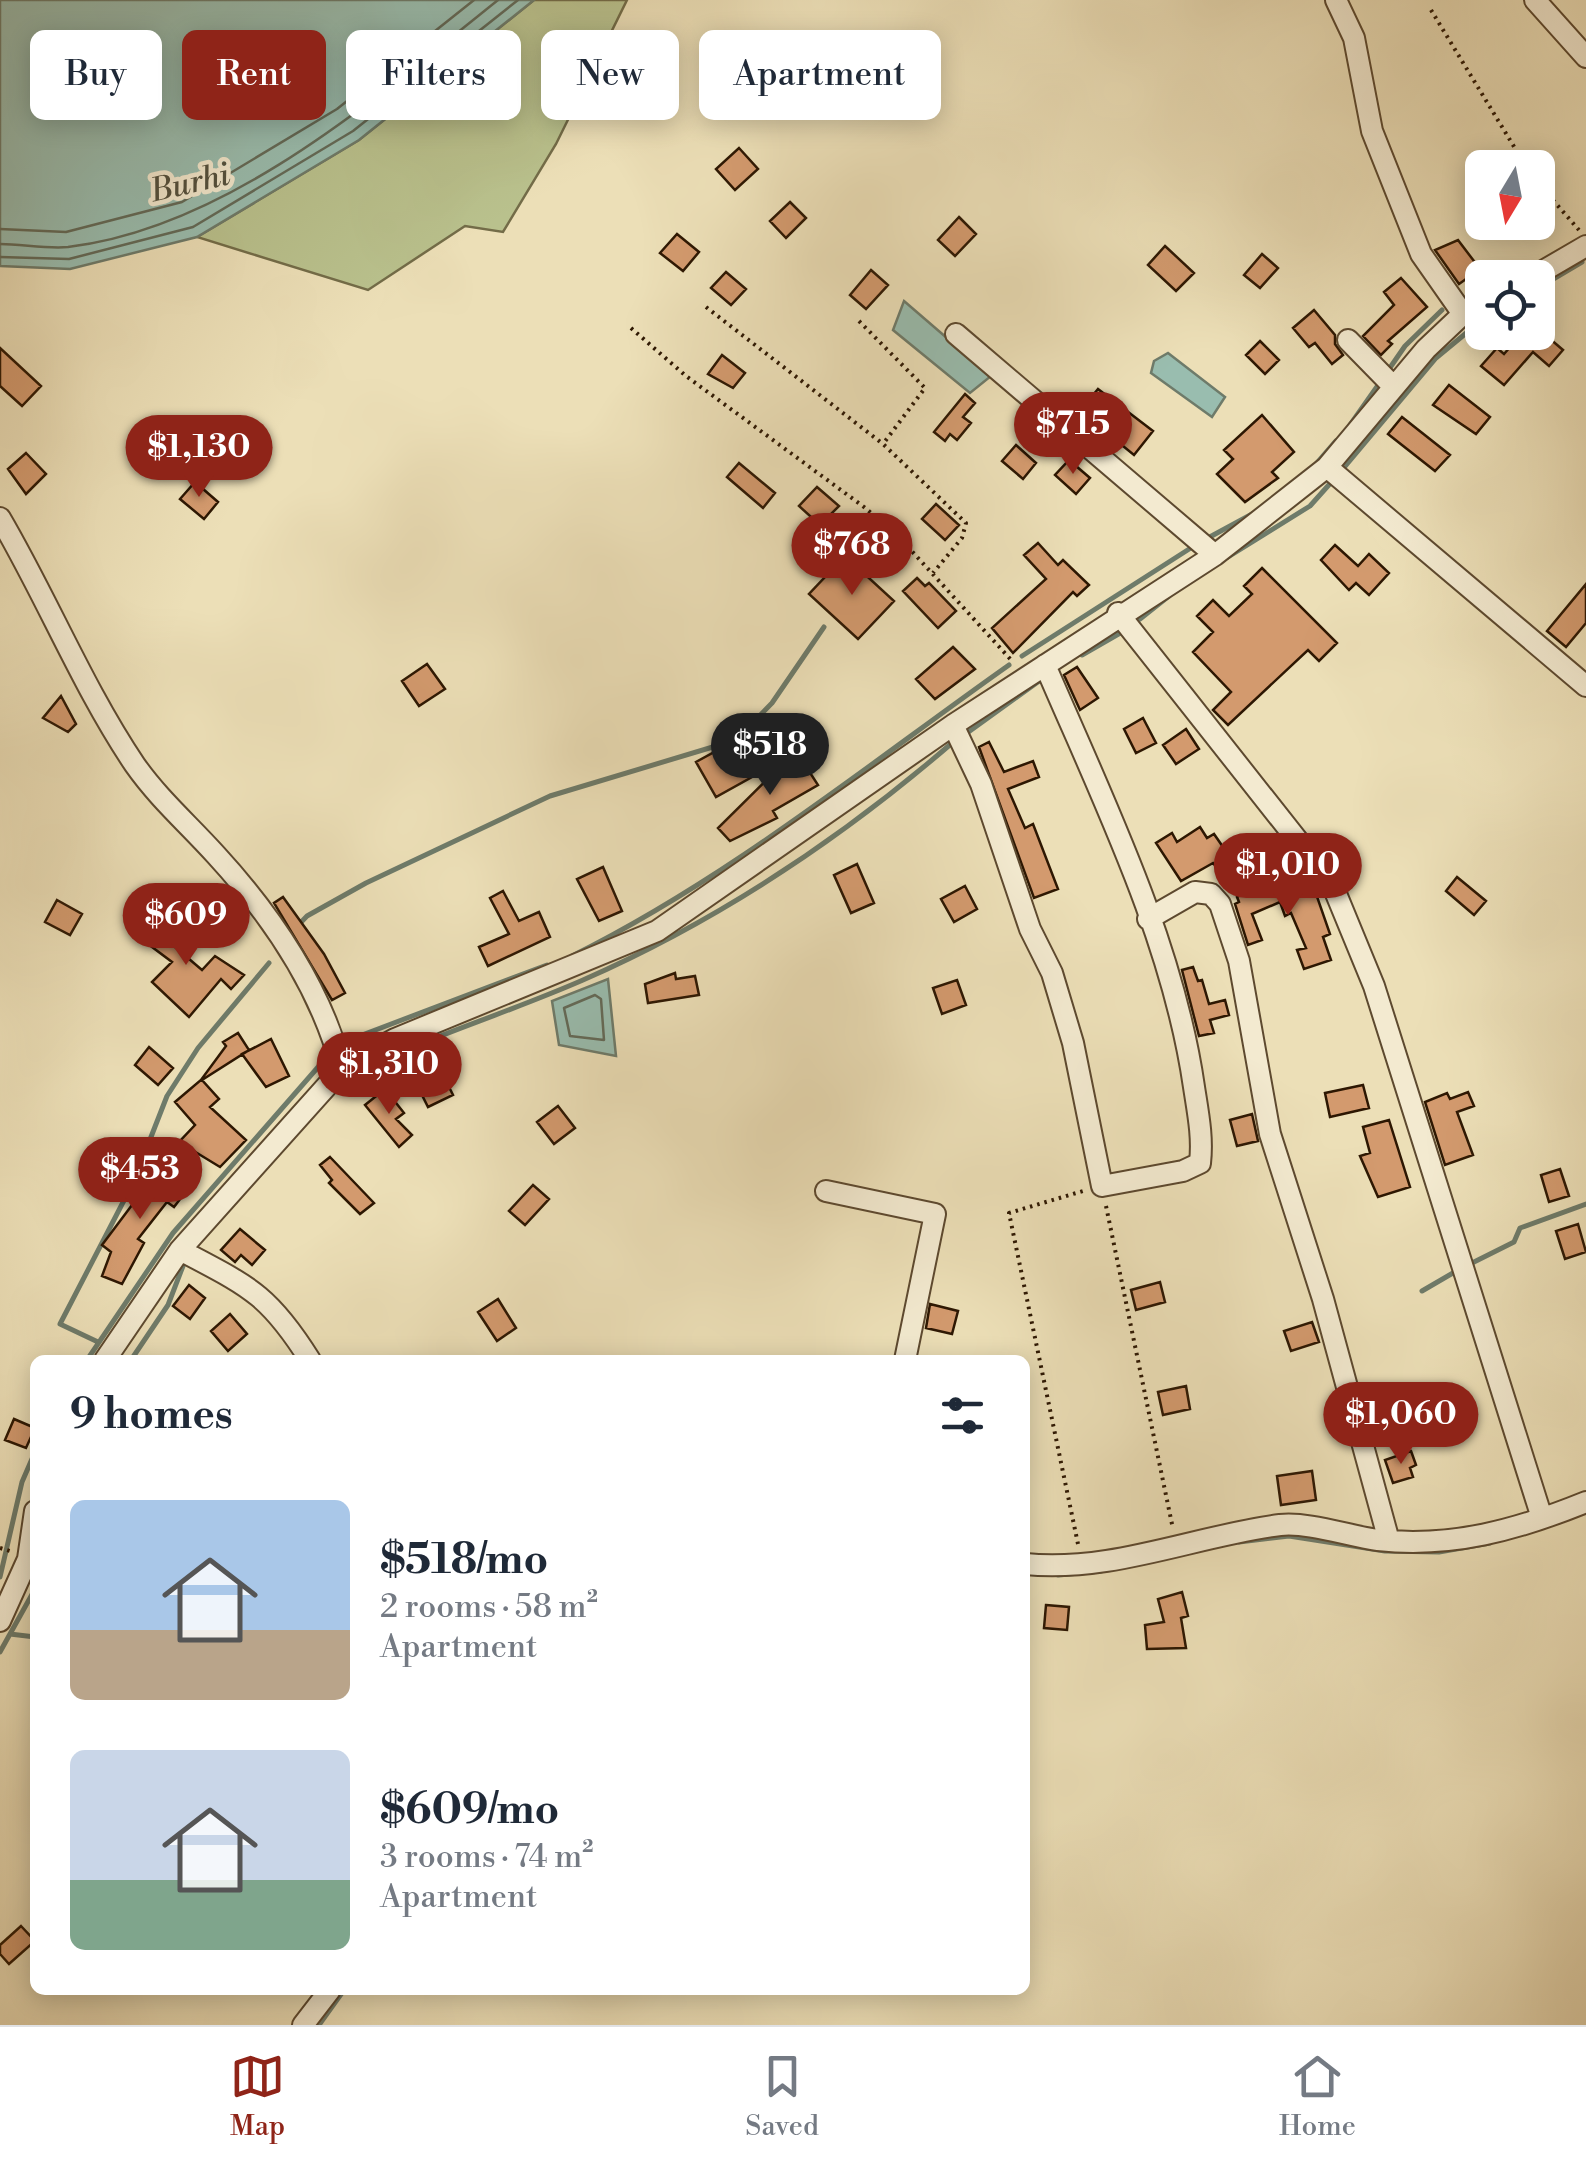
<!DOCTYPE html>
<html lang="en">
<head>
<meta charset="utf-8">
<style>
	:root { --surface:#fff; --page:#f6f6f7; --text:#1f2937; --muted:#747a83; --line:#e0e1e3; --accent:#8f2418 }
	body { margin:0; font-family:"Libre Bodoni",serif; background:var(--page); color:var(--text); height:100vh; display:flex; flex-direction:column; font-size:38px; white-space:nowrap }
	* { box-sizing:border-box; margin:0 }
	p { font-size:32px; color:var(--muted) }
	.icon { flex:none; width:55px; height:55px; fill:none; stroke:currentColor; stroke-width:2; stroke-linecap:round; stroke-linejoin:round }
	.map { position:relative; flex:1; overflow:hidden }
	.side { position:absolute; left:30px; top:1355px; width:1000px; height:640px; display:flex; flex-direction:column; background:var(--surface); border-radius:15px; box-shadow:0 5px 25px #0003 }
	.side>* { flex:none }
	.banner { position:absolute; left:30px; top:30px; width:1000px; height:90px; display:flex; gap:20px }
	.needle { width:65px; rotate:190deg }
	.buttons { position:absolute; left:1465px; top:150px; display:grid; gap:20px }
	.buttons a { display:grid; place-items:center; width:90px; height:90px; border-radius:15px; background:var(--surface); box-shadow:0 5px 25px #0003; font-size:50px }
	.price { position:absolute; translate:-50% -85px; padding:0 22px; border-radius:35px; background:var(--accent); color:#fff; font-size:32px; line-height:65px; filter:drop-shadow(0 2px 5px #0008) }
	.price::after { content:''; position:absolute; left:50%; top:60px; width:30px; height:22px; margin-left:-15px; background:inherit; clip-path:polygon(0 0,100% 0,50% 100%) }
	.price.current { background:#222; color:#fff }
	ul { padding:0; list-style:none }
	li { display:flex; align-items:center; gap:30px; height:250px; padding:0 40px }
	li span { display:grid; place-items:center; flex:none; width:280px; height:200px; border-radius:15px; color:#555 }
	li>.icon { margin-inline-start:auto }
	span .icon { width:120px; height:120px; fill:#fffc; stroke-width:1 }
	li b { font-size:42px }
	h2 { display:flex; justify-content:space-between; align-items:center; height:120px; padding:0 40px; font-size:42px }
	.chip { padding:0 35px; border-radius:15px; background:var(--surface); box-shadow:0 5px 25px #0003; font-size:35px; line-height:90px }
	.chip.current { background:var(--accent); color:#fff }
	.tabs { display:flex; justify-content:space-around; align-items:center; height:140px; border-top:2px solid var(--line); background:var(--surface); font-size:28px; color:var(--muted) }
	.tabs a { display:grid; justify-items:center; gap:5px }
	.tabs .current { color:var(--accent) }
	.map>svg:first-child { display:block }
</style>
</head>
<body>
<div class="map">
<svg width="1586" height="2025" viewBox="0 0 1586 2025">
	<rect width="100%" height="100%" fill="#ecdfb7"/>
	<filter id="stains"><feTurbulence type="fractalNoise" baseFrequency=".002" numOctaves="4"/><feColorMatrix values="0 0 0 0 .2 0 0 0 0 .09 0 0 0 0 .02 0 0 0 .5 -.17"/></filter>
	<radialGradient id="worn" r=".72"><stop offset=".6" stop-color="#630" stop-opacity="0"/><stop offset="1" stop-color="#630" stop-opacity=".3"/></radialGradient>
	<path fill="#b9c18d" stroke="#736c48" stroke-width="2.5" d="M534 0H627L556 144 503 232 465 226 368 290 197 237 359 140Z"/>
	<path fill="#99bdaf" stroke="#6e7b6a" stroke-width="2.5" d="M0 0H534L359 140 197 237 70 269 0 266Z
		M904 301 991 376 970 393 893 330Z
		M1168 353 1225 397 1212 417 1151 373 1154 361Z
		M608 979 616 1056 559 1045 552 1001Z"/>
	<g fill="none" stroke-linecap="round" stroke-linejoin="round">
		<path stroke="#636a58" stroke-width="2.5" d="M0 229 66 232 182 202 337 109 474 0
			M0 244C22 244 46 249 68 247 228 228 377 97 498 0
			M0 257 69 259 193 227 353 131 518 0
			M595 995 601 999 604 1040 570 1036 564 1008Z"/>
		<path stroke="#6e7b6a" stroke-width="5" d="M1538 288 1582 262
			M1387 372 1405 346 1442 310
			M1350 425 1381 381
			M1317 463 1336 441
			M1342 470 1436 358 1482 320
			M1206 539 1254 513
			M1228 557 1310 506 1335 478
			M1140 619 1169 596
			M1082 655 1122 632
			M1022 656 1197 544
			M967 733 1042 679
			M286 938 307 916 366 883 550 796 736 740 772 703 824 627
			M572 956C729 878 866 766 1009 665
			M349 1040 547 965
			M365 1067C436 1035 512 1011 583 980 717 921 842 838 952 743
			M337 1088 355 1072
			M1468 1265 1514 1242 1520 1228 1586 1204
			M1422 1291 1458 1270
			M98 1342 60 1324 133 1183 167 1096 198 1048 269 963
			M87 1360 173 1233 319 1066
			M131 1360 168 1305 183 1266
			M1239 1542 1289 1536 1385 1551 1439 1552 1490 1543
			M1058 1575 1101 1571
			M0 1577 22 1482 35 1452
			M10 1634 35 1637
			M0 1652 35 1589
			M319 2025 344 1990"/>
	</g>
	<path fill="#d39a6e" stroke="#2d1702" stroke-width="2.5" d="M739 148 758 169 735 190 716 169Z
		M790 202 806 218 786 238 770 221Z
		M959 217 976 234 955 256 938 240Z
		M677 234 699 252 683 271 660 253Z
		M1458 240 1480 269 1459 284 1435 250Z
		M1165 246 1194 273 1176 291 1148 265Z
		M1262 254 1278 268 1260 288 1244 275Z
		M871 270 888 285 866 309 850 295Z
		M726 272 746 289 731 305 711 288Z
		M1401 278 1427 307 1388 341 1392 344 1381 355 1363 336 1394 305 1384 292Z
		M1314 310 1335 335V344L1343 355 1332 364 1315 343 1309 347 1293 328Z
		M1523 332H1542L1563 350 1549 366 1533 352 1504 385 1481 366 1497 348 1504 354Z
		M1260 341 1279 360 1265 374 1246 355Z
		M0 348 41 386 22 406 0 386Z
		M722 355 745 373 733 388 708 374Z
		M1449 385 1490 417 1476 434 1433 405Z
		M1098 389 1153 431 1134 455 1080 411Z
		M965 394 975 403 963 417 971 423 957 440 950 434 945 441 934 432Z
		M1262 415 1294 452 1272 472 1278 478 1245 502 1217 474 1233 459 1224 450Z
		M1402 417 1450 455 1435 471 1388 434Z
		M1016 445 1036 463 1023 479 1002 461Z
		M26 453 46 474 26 494 8 469Z
		M1069 460 1090 478 1076 494 1055 475Z
		M739 463 775 493 763 508 727 477Z
		M195 482 218 502 204 519 180 499Z
		M817 487 839 506 820 525 799 506Z
		M936 504 959 525 945 540 922 519Z
		M1038 543 1058 565 1063 560 1089 585 1077 596 1073 592 1013 653 992 628 1046 579 1024 555Z
		M1335 545 1358 566 1369 554 1389 573 1369 595 1356 583 1349 590 1321 560Z
		M845 556 894 601 858 639 809 594Z
		M1262 568 1337 643 1319 661 1308 650 1228 725 1213 710 1231 692 1193 652 1213 632 1197 616 1213 600 1229 616 1252 594 1244 586Z
		M917 578 925 586 929 583 956 611 938 628 903 591Z
		M1586 584V623L1566 647 1547 631Z
		M953 647 975 669 935 699 916 679Z
		M427 664 445 689 419 706 402 681Z
		M1077 667 1098 698 1080 710 1064 675Z
		M61 696 76 724 68 732 43 718Z
		M1143 718 1156 743 1136 753 1124 729Z
		M1186 729 1199 749 1176 764 1163 745Z
		M989 742 1004 772 1033 761 1039 777 1008 789 1025 828 1033 824 1058 889 1034 898 979 747Z
		M766 744 779 762 716 797 696 762 718 750 729 770Z
		M796 751 818 785 773 811 777 818 730 841 718 828Z
		M1200 827 1207 838 1214 834 1232 860 1218 869 1213 863 1181 881 1156 843 1172 833 1177 842Z
		M857 864 874 903 851 913 834 875Z
		M603 867 622 911 599 921 577 879Z
		M1266 873 1279 897 1313 885 1330 934 1323 937 1331 960 1304 969 1297 950 1306 948 1291 913 1285 916 1280 902 1252 914 1262 940 1248 945 1235 904 1239 902 1237 897 1257 887 1253 879Z
		M1457 877 1486 901 1474 915 1446 891Z
		M965 886 977 909 954 922 941 899Z
		M503 891 519 921 539 912 550 937 488 966 479 947 509 934 490 898Z
		M283 897 324 954 345 993 332 1000 274 903Z
		M57 900 82 914 70 935 45 922Z
		M160 907 182 923 168 941 202 970 215 956 244 975 231 989 221 979 189 1017 152 982 172 962 148 944 156 934 145 926Z
		M1193 967 1198 981 1202 980 1209 1004 1225 1000 1229 1015 1210 1020 1214 1033 1199 1036 1182 970Z
		M675 973 676 979 695 976 699 995 648 1003 645 984Z
		M957 980 966 1005 942 1014 933 988Z
		M238 1033 249 1050 202 1080 219 1099 210 1107 246 1140 220 1167 179 1142 195 1125 175 1102 201 1080 226 1046 223 1042Z
		M271 1039 289 1076 266 1087 242 1054Z
		M149 1047 173 1068 158 1085 135 1065Z
		M439 1067 453 1095 428 1107 414 1079Z
		M1363 1085 1369 1108 1330 1117 1325 1093Z
		M385 1089 404 1113 396 1119 412 1135 399 1147 365 1105Z
		M1468 1092 1474 1106 1457 1112 1473 1155 1445 1165 1425 1102 1447 1093 1450 1099Z
		M558 1106 575 1128 554 1144 537 1122Z
		M1252 1114 1258 1141 1237 1146 1230 1120Z
		M1389 1120 1410 1187 1378 1197 1360 1156 1370 1153 1363 1127Z
		M330 1157 374 1203 360 1214 329 1183 332 1180 320 1165Z
		M162 1165 190 1186 174 1207 167 1202 138 1239 144 1243 122 1284 102 1276 111 1252 102 1245Z
		M1560 1169 1569 1196 1549 1202 1541 1175Z
		M533 1185 549 1199 525 1225 509 1211Z
		M1578 1224 1586 1252 1565 1259 1556 1231Z
		M240 1229 265 1250 252 1265 241 1255 235 1262 221 1250Z
		M1160 1282 1165 1302 1136 1310 1131 1290Z
		M189 1285 205 1298 190 1319 173 1306Z
		M498 1299 516 1328 497 1341 478 1312Z
		M930 1304 958 1311 952 1334 926 1328Z
		M230 1314 247 1334 228 1351 211 1331Z
		M1312 1322 1319 1342 1291 1351 1284 1331Z
		M1186 1386 1190 1409 1163 1415 1158 1392Z
		M1400 1396 1405 1411 1389 1416 1393 1428 1375 1434 1367 1407Z
		M14 1419 35 1428 26 1448 5 1440Z
		M1411 1451 1416 1465 1410 1468 1413 1477 1393 1483 1385 1460Z
		M1312 1471 1316 1500 1281 1505 1277 1476Z
		M1182 1592 1188 1616 1181 1618 1186 1648 1147 1649 1145 1625 1164 1622 1158 1599Z
		M1046 1605 1069 1607 1067 1630 1044 1628Z
		M21 1926 35 1941 9 1964 0 1954V1945Z"/>
	<g fill="none" stroke-linecap="round" stroke-linejoin="round">
		<defs>
			<path id="minor" d="M1336 0 1354 38 1372 131 1421 254 1463 314
				M1535 0 1586 57
				M1531 278 1586 246
				M956 334 1215 555
				M1348 340 1392 385
				M1327 467 1586 686
				M0 518C47 598 83 688 135 765 159 799 188 824 216 855 272 916 321 989 342 1069
				M1118 613 1332 884 1374 986 1542 1518
				M953 725 981 784 1030 929 1052 973 1073 1043 1102 1186 1183 1171 1200 1163C1203 1137 1198 1113 1194 1087 1173 941 1103 800 1045 665
				M1148 919 1195 892 1211 894 1220 904 1239 961 1270 1134 1323 1299 1389 1541
				M826 1191 935 1214 905 1360
				M180 1250C248 1286 268 1293 310 1360
				M105 1360 180 1250 342 1069 395 1039 657 931 953 725 1215 555 1327 467 1426 349 1463 314 1482 304
				M1025 1564C1111 1573 1195 1536 1280 1525 1310 1522 1348 1536 1378 1540 1452 1548 1517 1530 1586 1502
				M0 1621 28 1559 35 1511
				M303 2025 330 1990"/>
		</defs>
		<use href="#minor" stroke="#5d492f" stroke-width="24"/>
		<path stroke="#2d1702" stroke-width="4" stroke-dasharray="2.5 5" stroke-linecap="butt" d="M1431 10 1527 168
			M1538 183 1579 230
			M706 307 883 444 966 523 962 538 933 573
			M859 321 925 388 883 444
			M631 328 686 376 864 507 898 536 1013 662
			M1106 1206 1173 1529
			M1078 1544 1009 1213 1083 1191
			M0 1548 10 1551"/>
		<use href="#minor" stroke="#f3ead0" stroke-width="20"/>
	</g>
	<g text-anchor="middle" dominant-baseline="central" stroke-width="9" stroke-linejoin="round" paint-order="stroke">
		<g font-size="32" font-style="italic" fill="#53513f" stroke="#f3ead0">
			<text transform="translate(190 183) rotate(-13)">Burhi</text>
		</g>
	</g>
	<rect width="100%" height="100%" filter="url(#stains)"/>
	<rect width="100%" height="100%" fill="url(#worn)"/>
</svg>
<div class="buttons">
<a><svg class="needle" viewBox="-14 -14 28 28"><path d="M0-13l5 13h-10z" fill="#e53935"/><path d="M0 13l5-13h-10z" fill="#747a83"/></svg></a>
<a><svg class="icon" aria-label="locate" viewBox="0 0 24 24"><circle cx="12" cy="12" r="6"/><path d="M12 2v4M12 18v4M2 12h4M18 12h4"/></svg></a>
</div>
<b class="price" style="left:1073px;top:477px">$715</b>
<b class="price" style="left:199px;top:500px">$1,130</b>
<b class="price" style="left:852px;top:598px">$768</b>
<b class="price current" style="left:770px;top:798px">$518</b>
<b class="price" style="left:1288px;top:918px">$1,010</b>
<b class="price" style="left:186px;top:968px">$609</b>
<b class="price" style="left:389px;top:1117px">$1,310</b>
<b class="price" style="left:140px;top:1222px">$453</b>
<b class="price" style="left:1401px;top:1467px">$1,060</b>
<div class="banner">
<a class="chip">Buy</a>
<a class="chip current">Rent</a>
<a class="chip">Filters</a>
<a class="chip">New</a>
<a class="chip">Apartment</a>
</div>
<section class="side">
<h2>9 homes<svg class="icon" aria-label="filters" viewBox="0 0 24 24"><path d="M4 7h16M4 17h16"/><circle cx="9" cy="7" r="2"/><circle cx="15" cy="17" r="2"/></svg></h2>
<ul>
<li><span style="background:linear-gradient(#a9c7e8 65%,#b9a48a 0)"><svg class="icon" aria-label="home" viewBox="0 0 24 24"><path d="M3 11l9-7 9 7M6 9v11h12V9"/></svg></span><div><b>$518/mo</b><p>2 rooms · 58 m²</p><p>Apartment</p></div></li>
<li><span style="background:linear-gradient(#c9d6e8 65%,#7fa58c 0)"><svg class="icon" aria-label="home" viewBox="0 0 24 24"><path d="M3 11l9-7 9 7M6 9v11h12V9"/></svg></span><div><b>$609/mo</b><p>3 rooms · 74 m²</p><p>Apartment</p></div></li>
</ul>
</section>
</div>
<nav class="tabs">
<a class="current"><svg class="icon" aria-label="map" viewBox="0 0 24 24"><path d="M3 6l6-2 6 2 6-2v14l-6 2-6-2-6 2zM9 4v14M15 6v14"/></svg>Map</a>
<a><svg class="icon" aria-label="saved" viewBox="0 0 24 24"><path d="M7 4h10v16l-5-4-5 4z"/></svg>Saved</a>
<a><svg class="icon" aria-label="home" viewBox="0 0 24 24"><path d="M3 11l9-7 9 7M6 9v11h12V9"/></svg>Home</a>
</nav>
</body>
</html>
